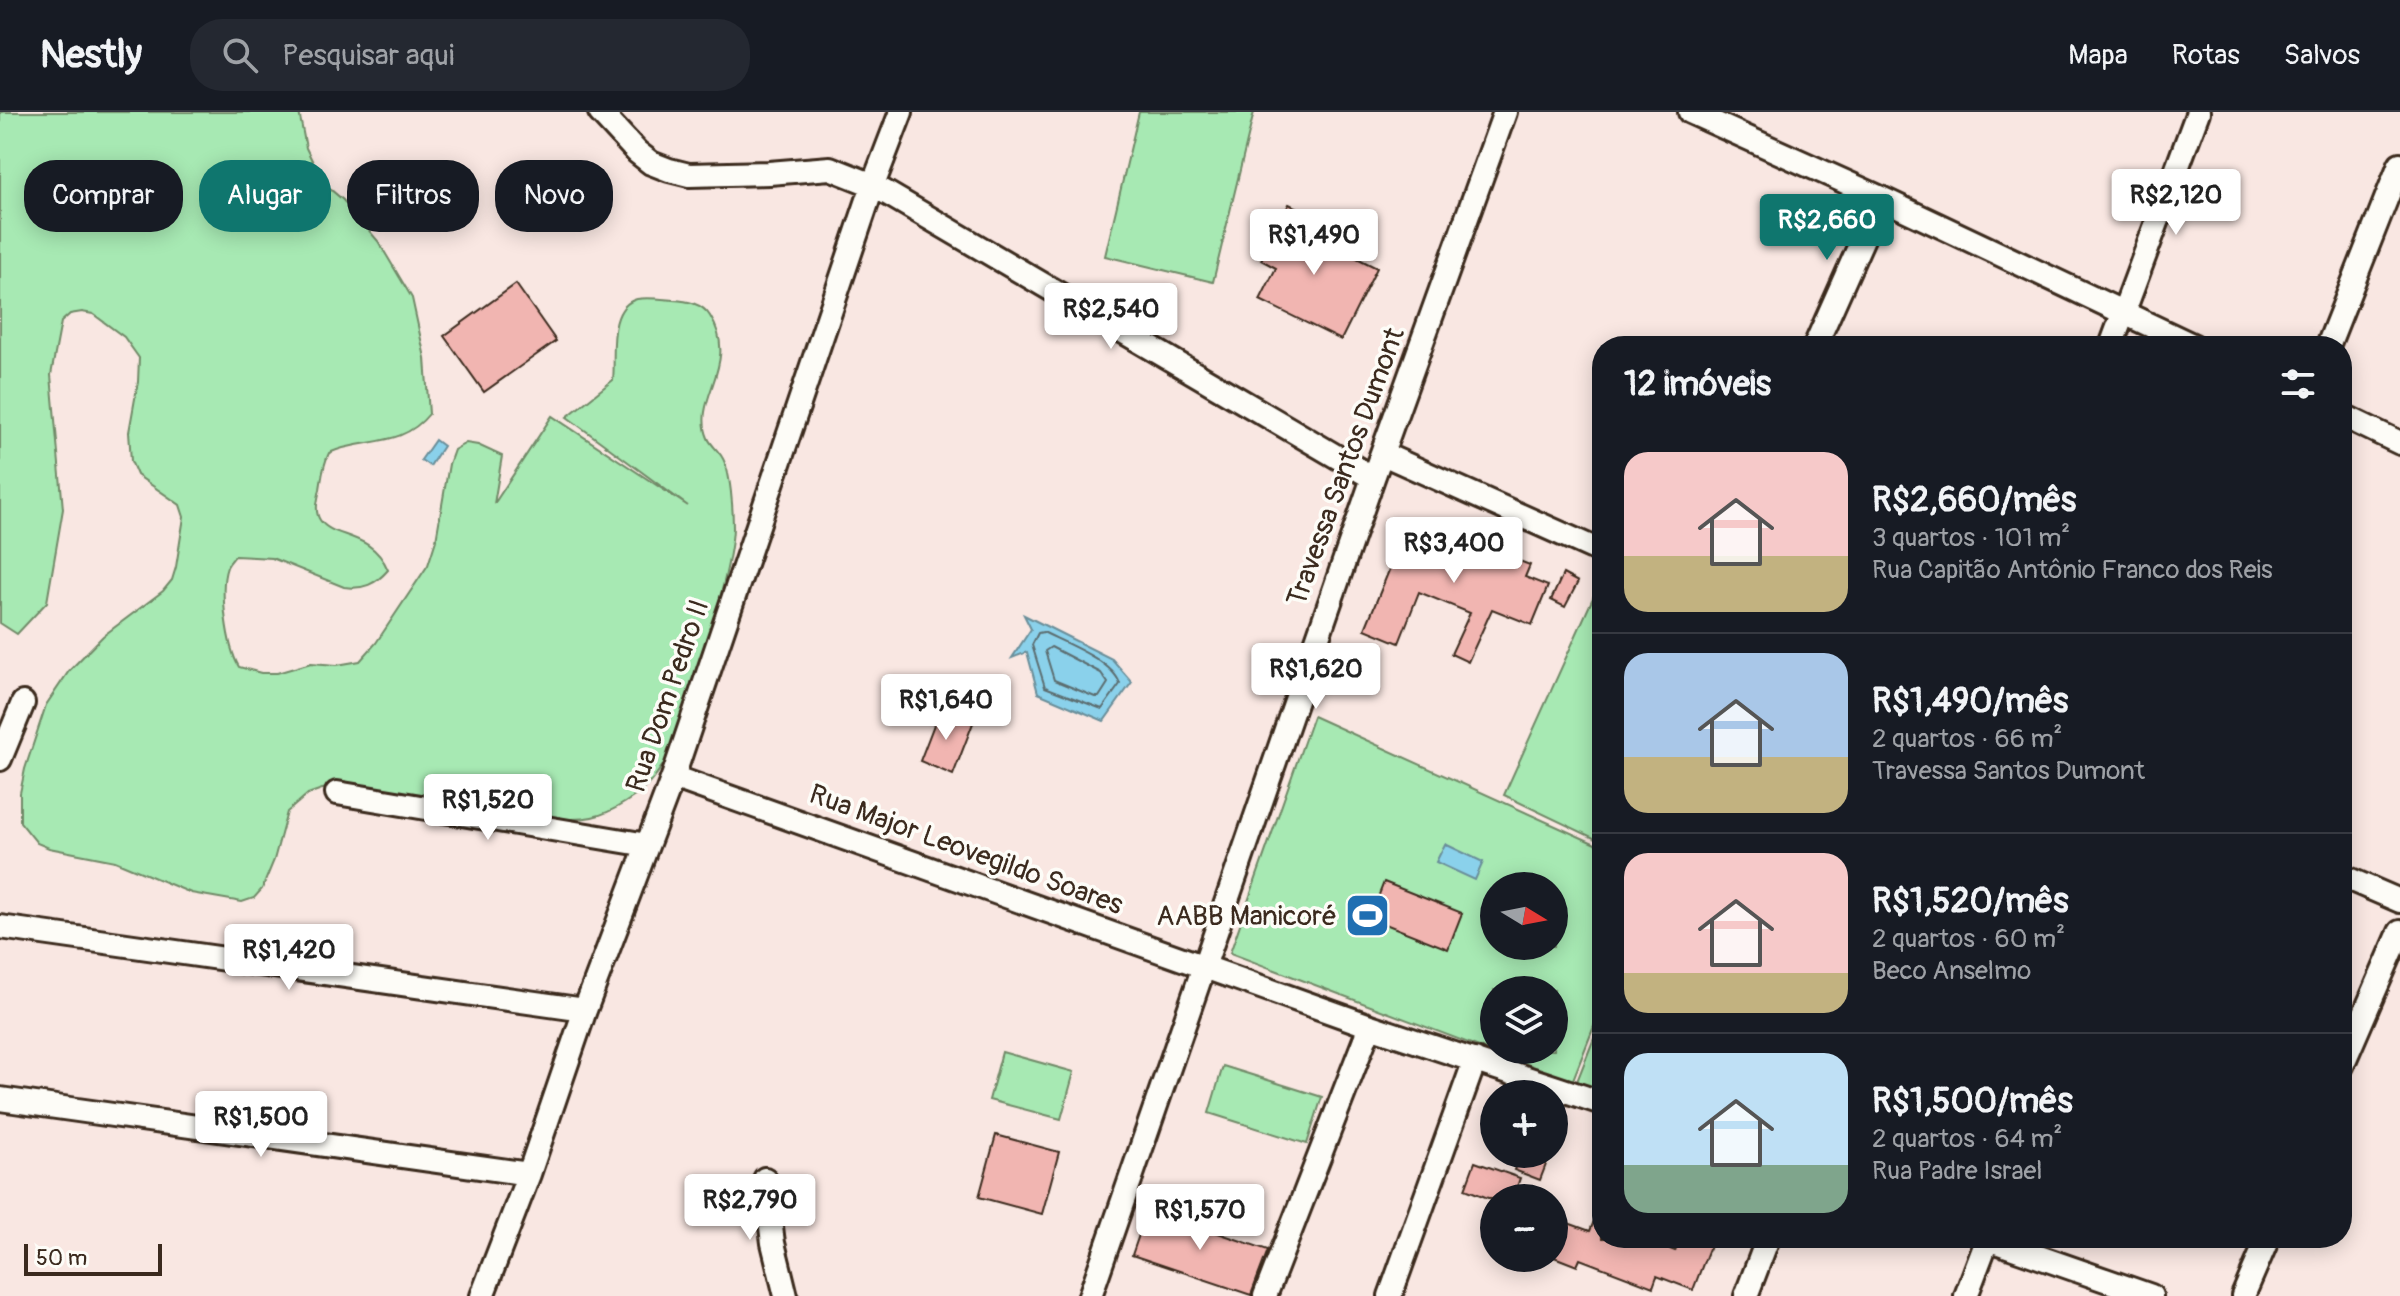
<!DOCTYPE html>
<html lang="pt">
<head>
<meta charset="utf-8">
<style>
	:root { --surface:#171b24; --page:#242831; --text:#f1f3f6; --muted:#9ea1a6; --line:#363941; --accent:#0f766e }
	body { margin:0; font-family:Pangolin,sans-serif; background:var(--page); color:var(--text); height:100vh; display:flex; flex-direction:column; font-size:30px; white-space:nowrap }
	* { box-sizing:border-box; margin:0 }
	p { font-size:26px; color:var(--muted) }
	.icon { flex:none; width:44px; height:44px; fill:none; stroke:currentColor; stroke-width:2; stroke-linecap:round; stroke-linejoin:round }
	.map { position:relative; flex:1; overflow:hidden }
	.panel { position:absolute; left:1592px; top:224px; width:760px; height:912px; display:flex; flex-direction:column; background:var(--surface); border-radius:32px; box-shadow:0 4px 20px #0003 }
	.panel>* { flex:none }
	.guide { position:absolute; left:24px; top:48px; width:760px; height:72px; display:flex; gap:16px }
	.needle { width:52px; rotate:100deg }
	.buttons { position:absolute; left:1480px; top:760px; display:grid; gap:16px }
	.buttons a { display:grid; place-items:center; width:88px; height:88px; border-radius:50%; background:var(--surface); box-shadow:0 4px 20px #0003; font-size:40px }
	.scale { position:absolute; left:24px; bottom:20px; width:138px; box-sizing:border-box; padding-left:8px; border:4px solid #3b2a1e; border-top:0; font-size:22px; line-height:28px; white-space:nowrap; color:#3b2a1e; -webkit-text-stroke:6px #fdfcf7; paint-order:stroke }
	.price { position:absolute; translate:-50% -68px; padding:0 18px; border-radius:8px; background:#fff; color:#222; font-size:26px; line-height:52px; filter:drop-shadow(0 2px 4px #0008) }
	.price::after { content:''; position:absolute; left:50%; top:48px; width:24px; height:18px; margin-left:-12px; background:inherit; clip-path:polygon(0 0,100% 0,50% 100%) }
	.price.current { background:var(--accent); color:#fff }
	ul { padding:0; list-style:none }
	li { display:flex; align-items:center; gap:24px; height:200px; padding:0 32px }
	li+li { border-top:2px solid var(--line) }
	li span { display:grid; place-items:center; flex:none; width:224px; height:160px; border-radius:24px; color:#555 }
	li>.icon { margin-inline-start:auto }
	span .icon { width:96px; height:96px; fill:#fffc; stroke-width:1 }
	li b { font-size:34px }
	h2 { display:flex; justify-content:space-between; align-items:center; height:96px; padding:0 32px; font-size:34px }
	.pill { padding:0 28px; border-radius:32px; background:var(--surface); box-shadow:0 4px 20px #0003; font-size:28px; line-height:72px }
	.pill.current { background:var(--accent); color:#fff }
	header { display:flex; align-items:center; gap:48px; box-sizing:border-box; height:112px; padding:0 40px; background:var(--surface); border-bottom:2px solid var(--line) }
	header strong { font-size:38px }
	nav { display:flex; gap:44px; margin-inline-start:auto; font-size:28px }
	.search { width:560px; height:72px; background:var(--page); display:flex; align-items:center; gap:20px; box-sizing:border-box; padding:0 28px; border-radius:32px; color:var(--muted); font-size:30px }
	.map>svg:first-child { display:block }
</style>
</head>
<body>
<header>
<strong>Nestly</strong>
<div class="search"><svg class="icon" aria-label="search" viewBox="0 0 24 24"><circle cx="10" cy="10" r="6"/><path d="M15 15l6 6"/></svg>Pesquisar aqui</div>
<nav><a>Mapa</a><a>Rotas</a><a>Salvos</a></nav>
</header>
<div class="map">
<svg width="2400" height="1184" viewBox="0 0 2400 1184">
	<rect width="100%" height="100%" fill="#f9e7e2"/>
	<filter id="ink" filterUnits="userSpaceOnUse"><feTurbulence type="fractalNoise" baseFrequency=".0125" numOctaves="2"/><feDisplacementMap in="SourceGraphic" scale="16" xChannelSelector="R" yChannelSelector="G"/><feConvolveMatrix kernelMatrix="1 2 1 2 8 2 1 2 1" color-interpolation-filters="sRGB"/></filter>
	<g filter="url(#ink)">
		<path fill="#a7e9b3" stroke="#718a68" stroke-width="2" fill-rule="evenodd" d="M0 0H299L306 36 323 71 343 88 378 129 412 186 425 246 429 302C401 337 363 325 329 341 323 353 322 365 320 377 318 387 314 399 320 408 333 428 371 418 388 458 376 472 363 478 344 475L272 446 235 444C232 448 229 450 227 455 219 477 227 535 239 555L261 561H277L311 551 337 553 360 549 376 531 428 453 436 428 449 352 454 338 466 331 478 333 502 344 494 392 552 304 688 394 567 305 613 268C616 245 606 195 637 187 647 185 662 187 673 188 687 189 702 191 710 204 741 253 691 286 708 326 711 333 718 338 722 345 731 359 733 399 733 416 732 441 725 464 720 487 706 545 690 620 653 667 642 682 610 702 592 705 564 711 531 702 502 698 451 690 399 682 347 674L322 677 308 682 287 700 274 748 262 777 254 786 242 790 191 781 115 749 49 736 37 731 20 710V681L25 657 46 593 69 559 103 524 163 479 172 468 176 455 184 405 180 393 137 363 131 349 129 320 138 270 139 246 124 225 93 202 82 200 70 202 61 210 51 263 63 397 47 490 17 522 0 511Z
			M1139 0H1254L1213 170 1105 144Z
			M1601 468H1602V730L1504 683Z
			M1313 604 1602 735V894L1572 970 1230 841ZM1494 774H1554V834H1494ZM1494 878H1554V938H1494Z
			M1602 906V982L1576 972Z
			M1002 940 1074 960 1061 1007 989 988Z
			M1223 954 1322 985 1307 1032 1209 1001Z"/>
		<path fill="#8ad1eb" stroke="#6a8e99" stroke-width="2" d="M435 328 443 334 430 354 421 348Z
			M1024 503 1112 547 1132 570 1104 609 1038 581 1027 540 1012 546 1031 517Z
			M1445 732 1483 750 1475 768 1436 750Z"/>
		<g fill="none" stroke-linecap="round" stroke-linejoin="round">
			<path stroke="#5b6d70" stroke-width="2" d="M1043 520C1065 531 1113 549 1120 572L1102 597 1045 575 1032 533 1038 521Z
				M1051 535 1101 561 1108 571 1099 585H1095L1054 568 1045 539Z"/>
		</g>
		<path fill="#f1b5b1" stroke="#3b2a1e" stroke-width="2" d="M1289 92 1313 104 1305 120 1377 156 1341 228 1260 188 1276 156 1261 148Z
			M516 172 556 229 484 280 444 224Z
			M1410 407 1496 442 1502 430 1518 437 1514 447 1530 453 1525 465 1548 474 1532 513 1492 497 1468 550 1451 542 1470 501 1419 480 1399 531 1365 517Z
			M1563 462 1578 470 1565 495 1551 488Z
			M940 597 973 611 953 663 920 649Z
			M1384 770 1462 801 1448 837 1370 806Z
			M996 1023 1059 1040 1042 1102 979 1085Z
			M1520 1042H1550L1540 1068 1514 1058Z
			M1475 1050 1520 1066 1513 1086H1488L1465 1077Z
			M1601 1092 1602 1126H1641L1675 1139 1680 1126H1713L1693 1178 1657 1164 1653 1175 1580 1147 1577 1154 1554 1145V1106L1590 1119Z
			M1148 1097 1268 1138 1251 1183 1132 1143Z"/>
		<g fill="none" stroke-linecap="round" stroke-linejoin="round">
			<defs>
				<path id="street" d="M600 0 637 40 651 51 669 58 689 63 769 61 830 56 873 73 1373 366
					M1690 0 1881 86 2194 234
					M1815 234 1881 86
					M2111 234 2198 0
					M2328 234 2400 52
					M2342 303 2400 331
					M1383 342 1602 440
					M0 647 23 591
					M673 665 1370 914 1602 991
					M337 681 647 733
					M2342 764 2400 789
					M0 815 585 898
					M2342 954 2400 820
					M0 987 529 1062
					M765 1067 773 1131 786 1184
					M1985 1126 2151 1184
					M482 1184 529 1062 585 898 673 665 873 73 901 0
					M1090 1184 1373 366 1505 0
					M1265 1184 1370 914
					M1390 1184 1475 948
					M1746 1184 1768 1126
					M1966 1184 1988 1126
					M2243 1184 2268 1126"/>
			</defs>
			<use href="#street" stroke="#3b2a1e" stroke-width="28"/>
			<use href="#street" stroke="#fdfcf7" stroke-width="22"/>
		</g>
	</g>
	<defs>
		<symbol id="stadium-square" viewBox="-11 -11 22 22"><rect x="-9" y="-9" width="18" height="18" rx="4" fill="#1f6fb2" stroke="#fdfcf7"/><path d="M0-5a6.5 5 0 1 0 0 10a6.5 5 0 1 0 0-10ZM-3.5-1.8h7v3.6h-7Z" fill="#fff"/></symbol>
	</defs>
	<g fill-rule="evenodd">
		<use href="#stadium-square" x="1342" y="778" width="51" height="51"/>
	</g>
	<g text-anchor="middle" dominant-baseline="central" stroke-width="7" stroke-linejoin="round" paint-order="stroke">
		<g font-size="28" fill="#3b2a1e" stroke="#fdfcf7">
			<text transform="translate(1346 355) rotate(-70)">Travessa Santos Dumont</text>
			<text transform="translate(668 584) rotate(-71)">Rua Dom Pedro II</text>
			<text transform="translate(966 738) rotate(20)">Rua Major Leovegildo Soares</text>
		</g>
		<g font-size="28" fill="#3b2a1e" stroke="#fdfcf7" text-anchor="end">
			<text x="1337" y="804">AABB Manicoré</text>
		</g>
	</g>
</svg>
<div class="buttons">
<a><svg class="needle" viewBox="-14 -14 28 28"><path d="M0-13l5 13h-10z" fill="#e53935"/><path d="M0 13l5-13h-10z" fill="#9ea1a6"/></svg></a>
<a><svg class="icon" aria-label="layers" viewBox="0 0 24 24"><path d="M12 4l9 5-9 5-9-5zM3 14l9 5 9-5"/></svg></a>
<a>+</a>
<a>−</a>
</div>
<div class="scale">50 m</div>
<b class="price" style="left:2176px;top:125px">R$2,120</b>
<b class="price current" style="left:1827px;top:150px">R$2,660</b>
<b class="price" style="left:1314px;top:165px">R$1,490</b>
<b class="price" style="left:1111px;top:239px">R$2,540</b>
<b class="price" style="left:1454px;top:473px">R$3,400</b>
<b class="price" style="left:1316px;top:599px">R$1,620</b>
<b class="price" style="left:946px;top:630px">R$1,640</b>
<b class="price" style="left:488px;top:730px">R$1,520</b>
<b class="price" style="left:289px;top:880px">R$1,420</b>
<b class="price" style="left:261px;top:1047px">R$1,500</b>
<b class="price" style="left:750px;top:1130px">R$2,790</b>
<b class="price" style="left:1200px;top:1140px">R$1,570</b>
<div class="guide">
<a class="pill">Comprar</a>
<a class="pill current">Alugar</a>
<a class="pill">Filtros</a>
<a class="pill">Novo</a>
</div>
<section class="panel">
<h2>12 imóveis<svg class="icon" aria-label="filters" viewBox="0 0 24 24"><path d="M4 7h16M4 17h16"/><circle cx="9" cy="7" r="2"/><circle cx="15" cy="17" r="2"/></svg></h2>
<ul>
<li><span style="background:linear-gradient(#f6c9c9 65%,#c2b280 0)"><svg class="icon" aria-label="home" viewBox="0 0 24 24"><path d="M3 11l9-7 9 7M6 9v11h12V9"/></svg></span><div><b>R$2,660/mês</b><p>3 quartos · 101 m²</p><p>Rua Capitão Antônio Franco dos Reis</p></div></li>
<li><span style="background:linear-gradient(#a9c7e8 65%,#c2b280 0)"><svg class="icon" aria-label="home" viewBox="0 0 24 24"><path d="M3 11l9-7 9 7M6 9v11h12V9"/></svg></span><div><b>R$1,490/mês</b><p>2 quartos · 66 m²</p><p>Travessa Santos Dumont</p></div></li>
<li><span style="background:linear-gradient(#f6c9c9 75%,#c2b280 0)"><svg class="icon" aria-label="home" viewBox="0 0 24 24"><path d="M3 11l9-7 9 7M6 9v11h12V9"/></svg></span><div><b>R$1,520/mês</b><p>2 quartos · 60 m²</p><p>Beco Anselmo</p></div></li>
<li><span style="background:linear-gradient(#bfe0f5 70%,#7fa58c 0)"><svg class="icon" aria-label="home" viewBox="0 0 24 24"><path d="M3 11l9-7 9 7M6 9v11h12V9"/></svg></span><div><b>R$1,500/mês</b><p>2 quartos · 64 m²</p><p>Rua Padre Israel</p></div></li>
</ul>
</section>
</div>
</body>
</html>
